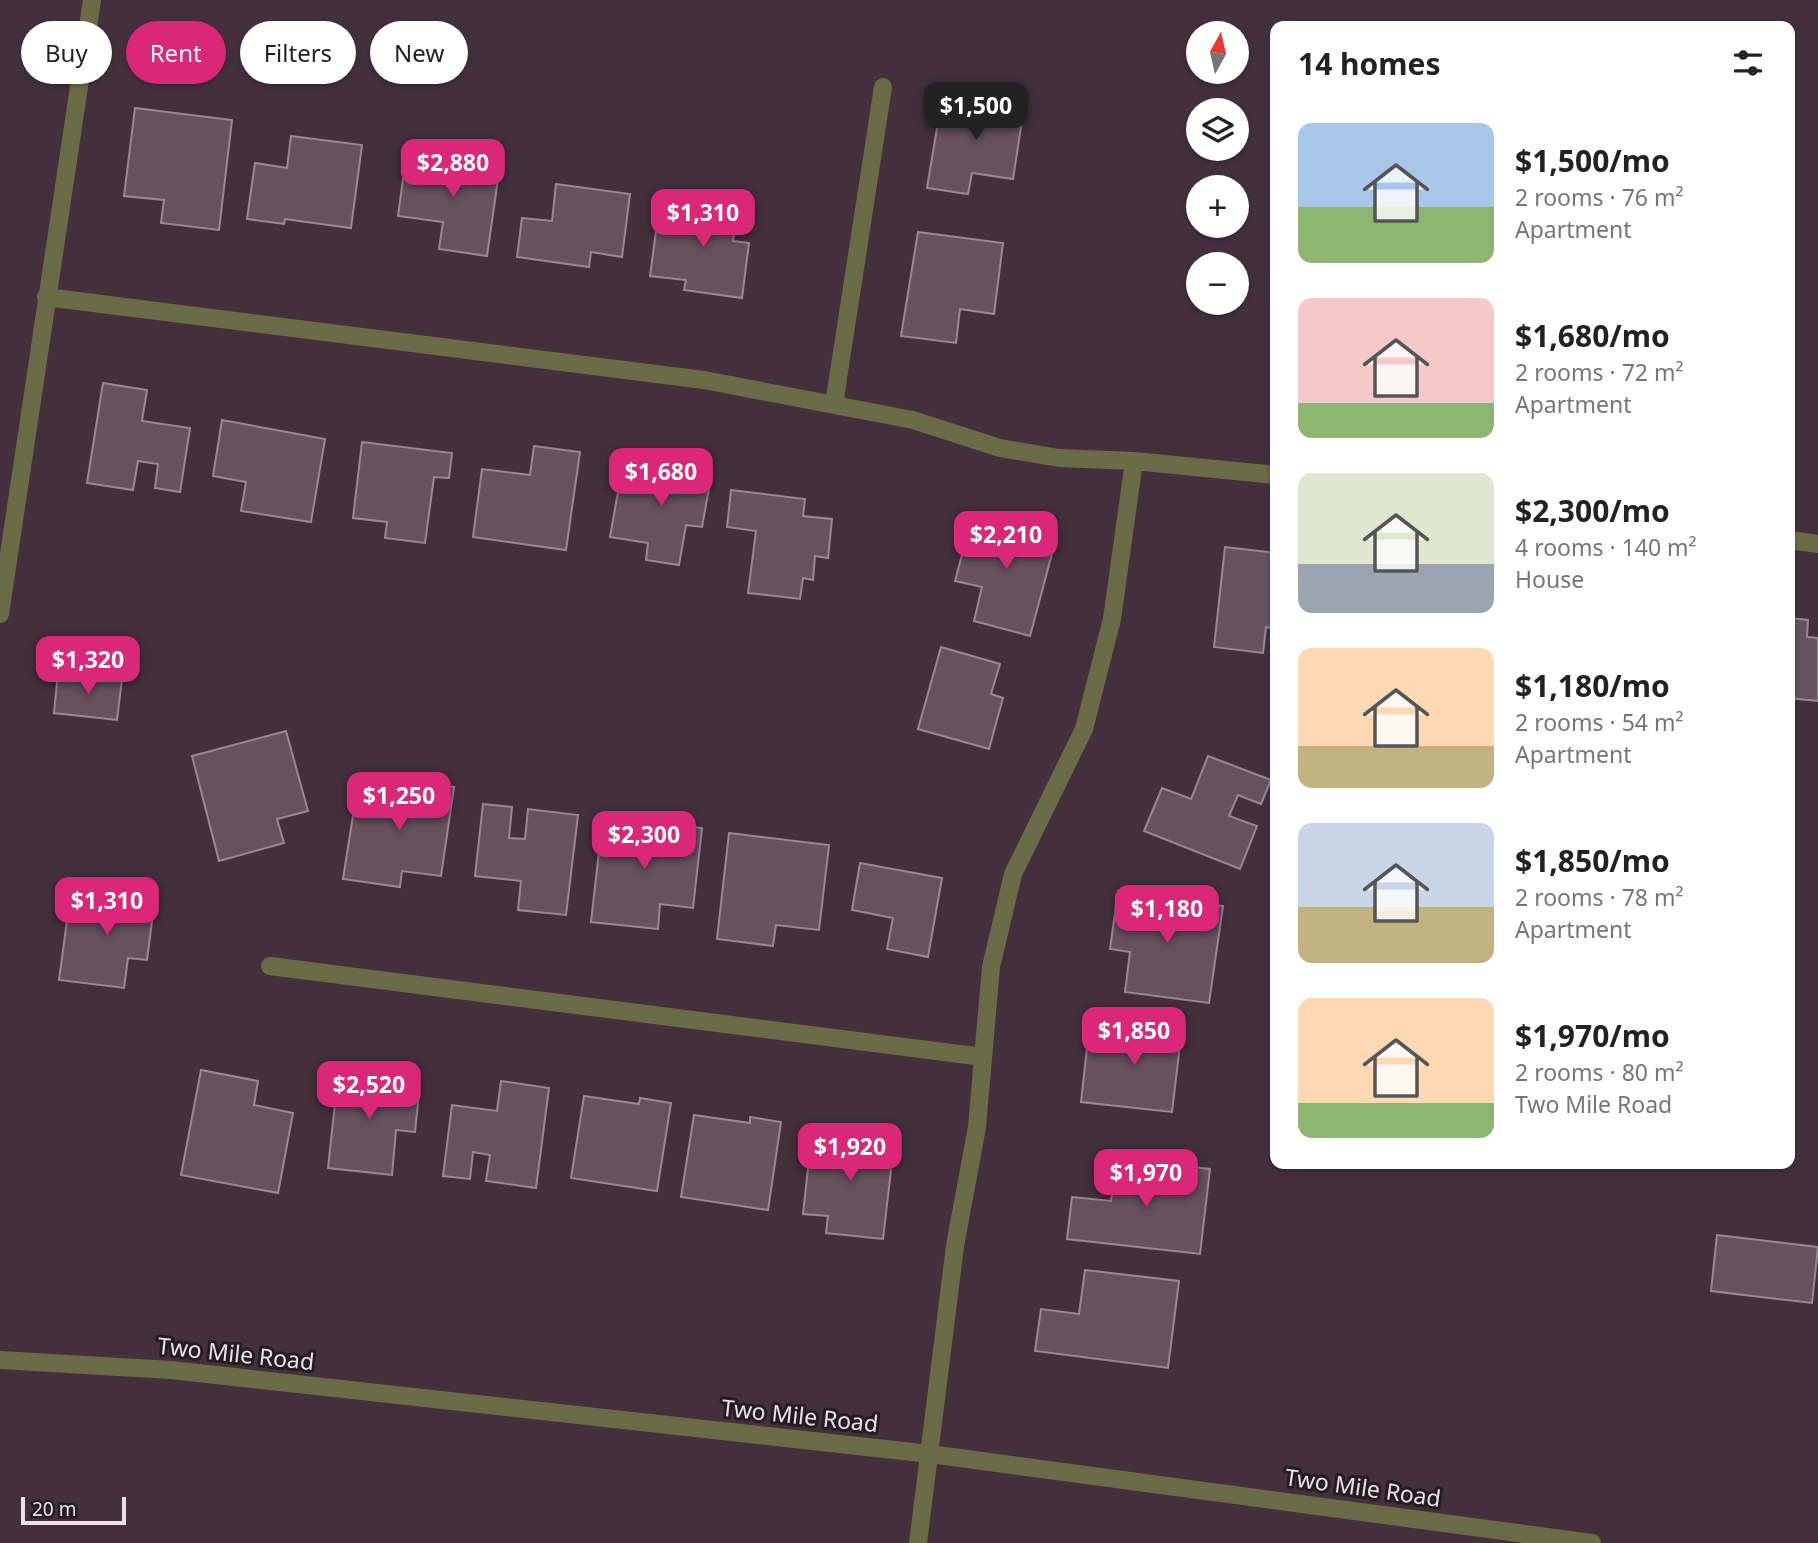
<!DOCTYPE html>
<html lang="en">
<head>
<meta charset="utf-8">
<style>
	:root { --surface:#fff; --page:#f2f2f2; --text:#222; --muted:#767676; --accent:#db2777 }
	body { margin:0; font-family:"Noto Sans",sans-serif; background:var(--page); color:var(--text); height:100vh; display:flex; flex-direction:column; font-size:26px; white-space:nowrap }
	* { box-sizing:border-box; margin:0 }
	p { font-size:23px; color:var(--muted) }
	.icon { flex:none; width:38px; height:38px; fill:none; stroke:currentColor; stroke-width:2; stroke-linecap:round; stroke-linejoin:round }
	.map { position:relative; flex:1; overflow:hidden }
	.panel { position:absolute; left:1270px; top:21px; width:525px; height:1148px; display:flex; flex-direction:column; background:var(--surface); border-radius:14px; box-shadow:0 2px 5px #0004 }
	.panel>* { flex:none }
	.hud { position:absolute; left:21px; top:21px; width:665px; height:63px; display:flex; gap:14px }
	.needle { width:46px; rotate:8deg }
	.controls { position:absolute; left:1186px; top:21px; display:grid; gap:14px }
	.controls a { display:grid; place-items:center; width:63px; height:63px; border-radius:50%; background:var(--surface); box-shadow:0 2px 5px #0004; font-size:35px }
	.scale { position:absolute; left:21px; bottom:18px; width:105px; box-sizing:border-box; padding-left:7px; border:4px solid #eee0e8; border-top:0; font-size:19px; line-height:24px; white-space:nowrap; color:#eee0e8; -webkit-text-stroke:5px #251c21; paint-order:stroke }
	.price { position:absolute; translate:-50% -60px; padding:0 16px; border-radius:14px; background:var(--accent); color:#fff; font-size:23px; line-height:46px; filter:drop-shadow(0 2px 4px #0008) }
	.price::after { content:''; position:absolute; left:50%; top:42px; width:21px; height:16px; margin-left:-10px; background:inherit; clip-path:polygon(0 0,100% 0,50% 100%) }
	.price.on { background:#222; color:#fff }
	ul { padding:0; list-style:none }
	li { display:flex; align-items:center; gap:21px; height:175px; padding:0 28px }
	li span { display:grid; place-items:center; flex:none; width:196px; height:140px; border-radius:14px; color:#555 }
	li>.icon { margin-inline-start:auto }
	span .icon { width:84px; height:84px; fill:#fffc; stroke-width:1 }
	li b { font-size:30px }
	h2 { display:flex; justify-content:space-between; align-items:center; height:84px; padding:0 28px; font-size:30px }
	.tag { padding:0 24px; border-radius:32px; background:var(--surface); box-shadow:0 2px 5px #0004; font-size:24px; line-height:63px }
	.tag.on { background:var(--accent); color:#fff }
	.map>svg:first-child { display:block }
</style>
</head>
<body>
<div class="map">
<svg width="1818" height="1543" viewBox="0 0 1818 1543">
	<rect width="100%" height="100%" fill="#44303d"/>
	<path fill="#66515e" stroke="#9e8695" stroke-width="2" d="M959 90 1025 101 1013 179 972 173 968 194 927 188 939 116 954 119Z
		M135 108 232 120 219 230 161 223 164 200 124 196Z
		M291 136 362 145 351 228 285 219 284 224 247 219 255 163 287 168Z
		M407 150 433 153 429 179 449 182 453 152 501 158 487 256 439 249 443 222 398 216Z
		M556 184 630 194 622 257 591 252 589 267 517 257 522 218 552 221Z
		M703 194 738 199 733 241 749 243 742 298 684 290 686 280 650 276 656 231 665 233 669 207 701 211Z
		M918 232 1003 243 994 314 960 309 956 343 901 336Z
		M103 383 147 390 142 421 190 428 180 492 155 488 158 464 138 461 133 490 87 483Z
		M222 420 325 439 311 522 241 511 246 482 213 476Z
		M362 442 452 453 449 478 434 477 425 543 385 538 387 522 353 518Z
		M534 446 580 452 566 550 473 537 482 469 530 475Z
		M652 462 712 472 702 527 686 525 679 565 646 560 648 543 610 537 622 469 651 474Z
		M731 490 805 499 803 516 832 519 828 558 815 556 813 580 803 578 800 599 748 593 756 531 727 527Z
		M973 513 1057 535 1030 636 974 621 982 587 955 581Z
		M1225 547 1276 553 1273 580H1276V629L1266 627 1263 653 1214 647Z
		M1790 618 1808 620 1807 637 1818 638V701L1790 698Z
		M941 647 1000 664 991 694 1003 698 989 749 918 729Z
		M58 672 122 679 117 720 54 713Z
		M286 731 308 811 277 819 284 843 219 861 192 756Z
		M1208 756 1271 780 1261 804 1238 795 1229 816 1257 826 1240 869 1144 831 1162 788 1191 799Z
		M402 779 454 787 441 876 402 871 400 887 343 879 357 790 375 793 377 784 400 787Z
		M483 804 512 807 509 838 525 839 528 809 578 815 566 915 518 910 521 881 475 876Z
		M603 816 702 828 693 908 660 904 658 929 591 922Z
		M729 833 829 845 819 930 776 925 773 946 717 939Z
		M860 863 942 878 928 957 887 949 893 918 852 910Z
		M116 885 156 890 147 960 128 958 124 988 59 980 70 898 113 903Z
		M1118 891 1223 906 1209 1003 1125 992 1130 952 1110 949Z
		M1109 1020 1182 1028 1172 1112 1081 1102 1087 1048 1106 1050Z
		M339 1067 391 1073 389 1090 419 1093 415 1132 396 1130 392 1175 328 1168Z
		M201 1070 258 1081 254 1105 293 1113 278 1193 181 1175Z
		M501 1081 549 1088 536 1188 486 1181 490 1155 473 1152 470 1179 443 1176 452 1105 497 1111Z
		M584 1096 639 1104 640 1098 671 1103 657 1191 571 1178Z
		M694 1115 750 1123V1117L781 1122 768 1210 681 1197Z
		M812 1132 870 1139 871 1134 895 1136 883 1239 826 1233 828 1216 803 1214Z
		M1116 1159 1210 1169 1200 1254 1067 1239 1072 1197 1111 1201Z
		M1717 1235 1818 1247 1812 1303 1711 1291Z
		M1085 1270 1179 1281 1168 1368 1035 1351 1041 1309 1079 1314Z"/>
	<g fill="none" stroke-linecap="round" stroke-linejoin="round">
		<path stroke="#6c6b47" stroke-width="18" d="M46 297 704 380 913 420 1000 448 1059 458 1134 461 1276 475
			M834 404 883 87
			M1790 540 1818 544
			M0 614 92 0
			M270 966 983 1057
			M0 1360 171 1370 930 1454 1592 1543
			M918 1543 955 1246 977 1127 991 967 1013 874 1084 729 1112 619 1134 461"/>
	</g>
	<g text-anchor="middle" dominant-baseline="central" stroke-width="6" stroke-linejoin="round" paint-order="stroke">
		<g font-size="23" fill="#eee0e8" stroke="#251c21">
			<text transform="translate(236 1353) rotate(6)">Two Mile Road</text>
			<text transform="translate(800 1415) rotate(6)">Two Mile Road</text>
			<text transform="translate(1363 1487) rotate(8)">Two Mile Road</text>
		</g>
	</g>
</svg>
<div class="controls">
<a><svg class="needle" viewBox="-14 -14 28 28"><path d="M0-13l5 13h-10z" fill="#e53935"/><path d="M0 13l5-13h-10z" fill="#767676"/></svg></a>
<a><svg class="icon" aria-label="layers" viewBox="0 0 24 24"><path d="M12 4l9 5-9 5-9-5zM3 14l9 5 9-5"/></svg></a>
<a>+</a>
<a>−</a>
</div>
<div class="scale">20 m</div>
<b class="price on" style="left:976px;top:142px">$1,500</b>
<b class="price" style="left:453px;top:199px">$2,880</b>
<b class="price" style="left:703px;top:249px">$1,310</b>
<b class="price" style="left:661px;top:508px">$1,680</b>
<b class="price" style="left:1006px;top:571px">$2,210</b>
<b class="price" style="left:88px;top:696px">$1,320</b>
<b class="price" style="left:399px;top:832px">$1,250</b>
<b class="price" style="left:644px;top:871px">$2,300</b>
<b class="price" style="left:107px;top:937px">$1,310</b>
<b class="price" style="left:1167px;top:945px">$1,180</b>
<b class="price" style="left:1134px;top:1067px">$1,850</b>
<b class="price" style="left:369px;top:1121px">$2,520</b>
<b class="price" style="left:850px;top:1183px">$1,920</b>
<b class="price" style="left:1146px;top:1209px">$1,970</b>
<div class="hud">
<a class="tag">Buy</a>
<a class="tag on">Rent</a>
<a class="tag">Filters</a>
<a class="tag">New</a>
</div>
<section class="panel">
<h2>14 homes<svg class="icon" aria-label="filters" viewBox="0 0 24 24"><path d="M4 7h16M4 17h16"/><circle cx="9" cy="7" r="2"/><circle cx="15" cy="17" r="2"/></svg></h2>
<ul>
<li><span style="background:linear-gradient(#a9c7e8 60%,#8fb573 0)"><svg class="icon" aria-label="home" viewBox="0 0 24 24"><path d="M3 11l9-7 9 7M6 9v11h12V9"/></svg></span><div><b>$1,500/mo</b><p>2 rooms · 76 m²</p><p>Apartment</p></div></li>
<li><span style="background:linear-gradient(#f6c9c9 75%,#8fb573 0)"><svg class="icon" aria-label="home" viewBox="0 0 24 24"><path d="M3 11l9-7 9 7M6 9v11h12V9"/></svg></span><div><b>$1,680/mo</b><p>2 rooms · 72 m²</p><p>Apartment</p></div></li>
<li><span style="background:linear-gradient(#dfe7d0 65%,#9aa5b1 0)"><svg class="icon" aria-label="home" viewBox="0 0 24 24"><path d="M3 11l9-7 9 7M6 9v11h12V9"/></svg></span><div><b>$2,300/mo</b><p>4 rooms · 140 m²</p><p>House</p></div></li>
<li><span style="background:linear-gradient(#ffd9b3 70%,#c2b280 0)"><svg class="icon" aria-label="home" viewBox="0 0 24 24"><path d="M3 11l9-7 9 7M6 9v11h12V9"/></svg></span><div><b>$1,180/mo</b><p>2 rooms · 54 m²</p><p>Apartment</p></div></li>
<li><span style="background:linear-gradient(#c9d6e8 60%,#c2b280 0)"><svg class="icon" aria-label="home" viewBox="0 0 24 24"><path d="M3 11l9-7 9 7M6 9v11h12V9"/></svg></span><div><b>$1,850/mo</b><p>2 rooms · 78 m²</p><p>Apartment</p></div></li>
<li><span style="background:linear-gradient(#ffd9b3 75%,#8fb573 0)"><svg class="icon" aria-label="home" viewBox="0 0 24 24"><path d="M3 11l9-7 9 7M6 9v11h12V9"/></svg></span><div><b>$1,970/mo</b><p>2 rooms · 80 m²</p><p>Two Mile Road</p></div></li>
</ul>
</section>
</div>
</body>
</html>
